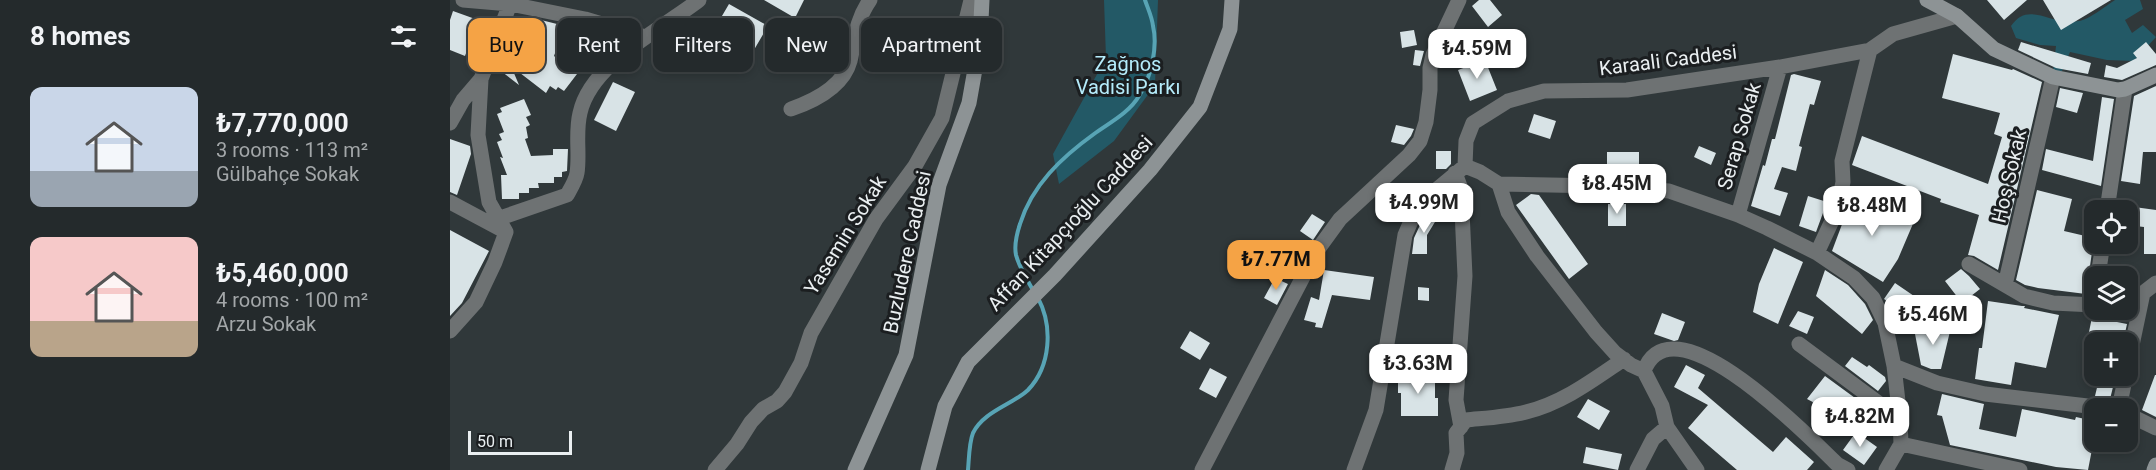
<!DOCTYPE html>
<html lang="en">
<head>
<meta charset="utf-8">
<style>
	:root { --surface:#242a2c; --page:#303638; --text:#f1f3f6; --muted:#a3a7a9; --line:#414648; --accent:#f5a345 }
	body { margin:0; font-family:Roboto,sans-serif; background:var(--page); color:var(--text); height:100vh; display:flex; flex-direction:column; font-size:22px; white-space:nowrap }
	* { box-sizing:border-box; margin:0 }
	p { font-size:20px; color:var(--muted) }
	.icon { flex:none; width:33px; height:33px; fill:none; stroke:currentColor; stroke-width:2; stroke-linecap:round; stroke-linejoin:round }
	.map { position:relative; flex:1; overflow:hidden }
	.drawer { display:flex; flex-direction:column; background:var(--surface); width:450px }
	.drawer>* { flex:none }
	.hud { position:absolute; left:18px; top:18px; width:570px; height:54px; display:flex; gap:12px }
	.buttons { position:absolute; left:1634px; top:200px; display:grid; gap:12px }
	.buttons a { display:grid; place-items:center; width:54px; height:54px; border-radius:12px; background:var(--surface); box-shadow:0 3px 9px #0003,0 0 0 2px var(--line); font-size:30px }
	.scale { position:absolute; left:18px; bottom:15px; width:104px; box-sizing:border-box; padding-left:6px; border:3px solid #eaeff1; border-top:0; font-size:16px; line-height:21px; white-space:nowrap; color:#eaeff1; -webkit-text-stroke:4px #1b1e20; paint-order:stroke }
	.price { position:absolute; translate:-50% -51px; padding:0 14px; border-radius:12px; background:#fff; color:#222; font-size:20px; line-height:39px; filter:drop-shadow(0 2px 3px #0008) }
	.price::after { content:''; position:absolute; left:50%; top:36px; width:18px; height:14px; margin-left:-9px; background:inherit; clip-path:polygon(0 0,100% 0,50% 100%) }
	.price.selected { background:var(--accent); color:#111 }
	ul { padding:0; list-style:none }
	li { display:flex; align-items:center; gap:18px; height:150px; padding:0 30px }
	li span { display:grid; place-items:center; flex:none; width:168px; height:120px; border-radius:12px; color:#555 }
	li>.icon { margin-inline-start:auto }
	span .icon { width:72px; height:72px; fill:#fffc; stroke-width:1 }
	li b { font-size:26px }
	h2 { display:flex; justify-content:space-between; align-items:center; height:72px; padding:0 30px; font-size:26px }
	.tag { padding:0 21px; border-radius:12px; background:var(--surface); box-shadow:0 3px 9px #0003,0 0 0 2px var(--line); font-size:21px; line-height:54px }
	.tag.selected { background:var(--accent); color:#111 }
	main { display:flex; flex:1; min-height:0 }
	.map>svg:first-child { display:block }
</style>
</head>
<body>
<main>
<section class="drawer">
<h2>8 homes<svg class="icon" aria-label="filters" viewBox="0 0 24 24"><path d="M4 7h16M4 17h16"/><circle cx="9" cy="7" r="2"/><circle cx="15" cy="17" r="2"/></svg></h2>
<ul>
<li><span style="background:linear-gradient(#c9d6e8 70%,#9aa5b1 0)"><svg class="icon" aria-label="home" viewBox="0 0 24 24"><path d="M3 11l9-7 9 7M6 9v11h12V9"/></svg></span><div><b>₺7,770,000</b><p>3 rooms · 113 m²</p><p>Gülbahçe Sokak</p></div></li>
<li><span style="background:linear-gradient(#f6c9c9 70%,#b9a48a 0)"><svg class="icon" aria-label="home" viewBox="0 0 24 24"><path d="M3 11l9-7 9 7M6 9v11h12V9"/></svg></span><div><b>₺5,460,000</b><p>4 rooms · 100 m²</p><p>Arzu Sokak</p></div></li>
</ul>
</section>
<div class="map">
<svg width="1706" height="470" viewBox="0 0 1706 470">
	<rect width="100%" height="100%" fill="#30383a"/>
	<path fill="#235966" d="M654 0H708L705 85 664 141 609 184 603 154 656 58Z
		M1665 0H1690L1693 9 1675 20 1682 33 1693 25 1706 37 1684 61 1657 60 1620 52 1612 71 1603 72 1606 46 1590 45 1566 38 1561 26C1579 0 1599 26 1629 21 1638 20 1656 6 1665 0Z"/>
	<g fill="none" stroke-linecap="round" stroke-linejoin="round">
		<path stroke="#58a4b5" stroke-width="4" d="M584 292C578 281 569 267 566 255 564 245 567 233 570 224 582 185 612 157 644 134 659 123 679 113 689 96 701 78 708 47 703 26 702 17 698 9 695 0
			M518 470C519 459 519 443 523 433 534 411 562 405 578 390 601 366 603 326 588 298"/>
	</g>
	<path fill="#d8e3e6" d="M314 0H354L345 18Z
		M1029 0H1040L1052 15 1038 27 1022 6Z
		M1537 0H1577L1554 20Z
		M1593 0H1661L1611 30Z
		M279 4 318 26 301 55 262 33Z
		M3 11 28 20 15 56 0 50V20Z
		M87 19 115 26 104 56 127 74 114 91 108 87 106 90 100 86 96 93 61 66 69 85 47 68 61 51 64 54 68 50 75 55Z
		M964 30 967 45 952 48 950 32Z
		M1571 42 1641 63 1638 74 1606 68 1568 50Z
		M1696 42 1706 54V65L1672 80 1654 77 1656 65 1667 68 1687 58 1683 53Z
		M965 50 974 51 970 66 963 65Z
		M1503 54 1562 70 1563 69 1592 82 1548 270 1524 256 1518 255 1529 215 1490 202 1491 199 1402 165 1412 136 1538 184 1552 137 1544 134 1550 113 1492 98Z
		M1035 60 1047 90 1020 101 1008 70Z
		M1344 74 1371 81 1364 105 1360 104 1349 146 1352 147 1346 171 1332 167 1324 189 1338 193 1330 216 1301 206 1313 165 1315 166 1322 139H1325L1341 75Z
		M163 82 185 92 166 131 144 120Z
		M1706 86V152H1693L1690 184 1671 181 1684 96Z
		M1610 88 1633 93 1627 113 1606 107Z
		M1652 97 1664 99 1651 186 1592 170 1596 149 1643 161Z
		M74 99 81 115 76 117 80 125 76 127 78 138 75 139 81 156 103 155V149H118L117 171 112 172V177H104V183H88L89 188H79V193H69V199H52L51 175H57L50 157 53 158 47 142 52 140 49 134 54 132 47 114 52 112 50 108Z
		M1084 114 1106 121 1100 139 1078 132Z
		M946 125 964 129 961 136 954 145 941 142Z
		M0 139 20 146 21 154 7 195 0 192Z
		M1249 146 1266 153 1261 165 1244 157Z
		M986 151H1001V164L996 169H986Z
		M1157 152H1189V167H1209V180L1125 176 1124 168 1157 166Z
		M1587 190 1622 199 1614 231 1644 238 1636 294 1588 288 1575 285 1566 280Z
		M1081 194 1089 195 1138 264 1119 279 1066 205Z
		M1403 195 1465 219 1448 259 1433 282 1382 251Z
		M1358 196 1377 202 1366 232 1349 226Z
		M1158 204H1176V226H1158Z
		M1677 206 1706 210V254H1694V227L1677 225Z
		M977 210 988 217 977 235V254H962L964 238Z
		M862 214 875 222 863 240 850 231Z
		M0 230 39 251 12 303 0 316Z
		M1324 248 1353 262 1328 324 1303 312 1309 284Z
		M1511 269 1519 276 1530 289 1512 303 1495 281Z
		M874 270 924 277 920 300 882 295 872 328 865 327 866 323 854 320 861 297 869 300Z
		M1375 270 1398 285 1415 304 1423 320 1412 334 1366 296Z
		M825 278 838 284 827 305 814 298Z
		M1445 283 1464 296 1453 312 1434 299Z
		M968 287 979 288V301L968 300Z
		M1538 301 1572 306H1575L1574 308 1609 315 1596 368 1565 362 1561 385 1525 379 1529 348H1532Z
		M1348 311 1364 317 1357 334 1339 326Z
		M1212 313 1235 322 1228 340 1224 341 1204 334Z
		M1642 317 1677 324 1673 342H1637Z
		M1502 323 1491 369H1481L1471 365 1465 334Z
		M740 331 760 343 750 360 730 348Z
		M1402 357 1417 367 1419 365 1435 377 1436 381 1428 391 1395 366Z
		M1236 365 1255 375 1248 388 1323 452 1336 437 1364 462 1357 470H1287L1238 428 1258 405 1224 387Z
		M760 368 777 377 766 398 749 389Z
		M948 374H985V398H988V416H951V393H948Z
		M1650 375H1666L1660 399 1645 396Z
		M1705 375H1706V417L1692 410Z
		M1375 376 1416 406 1405 421 1382 404 1376 409 1357 399Z
		M1492 394 1534 404 1529 429 1566 437 1572 409 1625 420 1626 417 1644 421V439L1638 470 1606 467 1500 445 1492 416 1487 415Z
		M1138 399 1160 411 1149 430 1127 417Z
		M1406 432 1427 447 1414 465 1393 450Z
		M1136 447 1172 454 1168 470 1133 463Z"/>
	<g fill="none" stroke-linecap="round" stroke-linejoin="round">
		<path stroke="#6e7273" stroke-width="15" d="M13 0 60 4 135 19 195 37
			M341 109C364 101 393 87 400 61 405 39 406 20 420 0
			M0 123 13 100 31 79
			M1005 173 1011 189 1015 276 1006 400 1011 427
			M1049 184 1058 212 1087 256 1146 332 1165 353 1181 365 1194 371
			M0 202 56 232 45 262 26 302 0 331
			M1657 210 1675 89
			M1288 215 1330 67
			M50 218 117 195C121 188 126 180 127 173 130 154 125 133 130 113 141 63 212 29 249 0
			M56 232 39 202 28 135 31 79 60 4
			M1367 253 1387 210 1393 182 1392 161 1420 50
			M1519 264 1574 296 1603 303 1644 305
			M1648 276 1653 243
			M1555 285 1603 77
			M1677 300 1693 293 1706 283
			M1349 344 1450 419
			M1444 366 1487 383 1535 394 1655 408
			M1677 369 1693 293
			M1669 408 1676 375
			M1677 414 1706 428
			M1451 444 1570 470
			M265 470 287 444 301 422 313 409 327 401 335 392 351 363 361 333 426 219 465 166 492 118 521 0
			M752 470 866 252 890 219 959 155 970 141 976 122 980 90V68L983 55 1009 0
			M904 470 926 410 955 235 968 205 1015 166
			M1002 470 1007 453 1006 433 1016 420C1036 418 1057 417 1076 412 1113 403 1143 380 1174 359
			M1187 470 1203 439 1217 427
			M1247 470 1217 427 1212 406 1194 371C1222 295 1360 438 1387 464L1398 470
			M1436 470 1451 444 1450 419 1444 366 1435 323 1423 298 1404 278 1367 253 1317 228 1288 215 1219 191 1152 186 1049 184 1030 172 1015 166 1016 141 1023 123 1058 101 1094 91 1177 90 1330 67 1420 50 1443 34 1507 16"/>
		<path stroke="#8d9395" stroke-width="15" d="M1477 0 1507 16 1544 49 1603 77 1668 90 1675 89 1706 75
			M405 470 456 355 489 185 519 103 530 41 532 0
			M478 470 495 406 518 362 605 275 700 170 750 107 780 29 782 0
			M1704 470 1706 465"/>
	</g>
	<g text-anchor="middle" dominant-baseline="central" stroke-width="6" stroke-linejoin="round" paint-order="stroke">
		<g font-size="20" fill="#eaeff1" stroke="#1b1e20">
			<text transform="translate(1218 60) rotate(-7)">Karaali Caddesi</text>
			<text transform="translate(1289 136) rotate(-74)">Serap Sokak</text>
			<text transform="translate(1559 176) rotate(-77)">Hoş Sokak</text>
			<text transform="translate(620 223) rotate(-47)">Affan Kitapçıoğlu Caddesi</text>
			<text transform="translate(395 235) rotate(-58)">Yasemin Sokak</text>
			<text transform="translate(457 252) rotate(-78)">Buzludere Caddesi</text>
		</g>
		<g font-size="20" fill="#b5ecfb" stroke="#1b1e20">
			<text x="678" y="64">Zağnos<tspan x="678" dy="23">Vadisi Parkı</tspan></text>
		</g>
	</g>
</svg>
<div class="buttons">
<a><svg class="icon" aria-label="locate" viewBox="0 0 24 24"><circle cx="12" cy="12" r="6"/><path d="M12 2v4M12 18v4M2 12h4M18 12h4"/></svg></a>
<a><svg class="icon" aria-label="layers" viewBox="0 0 24 24"><path d="M12 4l9 5-9 5-9-5zM3 14l9 5 9-5"/></svg></a>
<a>+</a>
<a>−</a>
</div>
<div class="scale">50 m</div>
<b class="price" style="left:1027px;top:80px">₺4.59M</b>
<b class="price" style="left:1167px;top:215px">₺8.45M</b>
<b class="price" style="left:974px;top:234px">₺4.99M</b>
<b class="price" style="left:1422px;top:237px">₺8.48M</b>
<b class="price selected" style="left:826px;top:291px">₺7.77M</b>
<b class="price" style="left:1483px;top:346px">₺5.46M</b>
<b class="price" style="left:968px;top:395px">₺3.63M</b>
<b class="price" style="left:1410px;top:448px">₺4.82M</b>
<div class="hud">
<a class="tag selected">Buy</a>
<a class="tag">Rent</a>
<a class="tag">Filters</a>
<a class="tag">New</a>
<a class="tag">Apartment</a>
</div>
</div>
</main>
</body>
</html>
